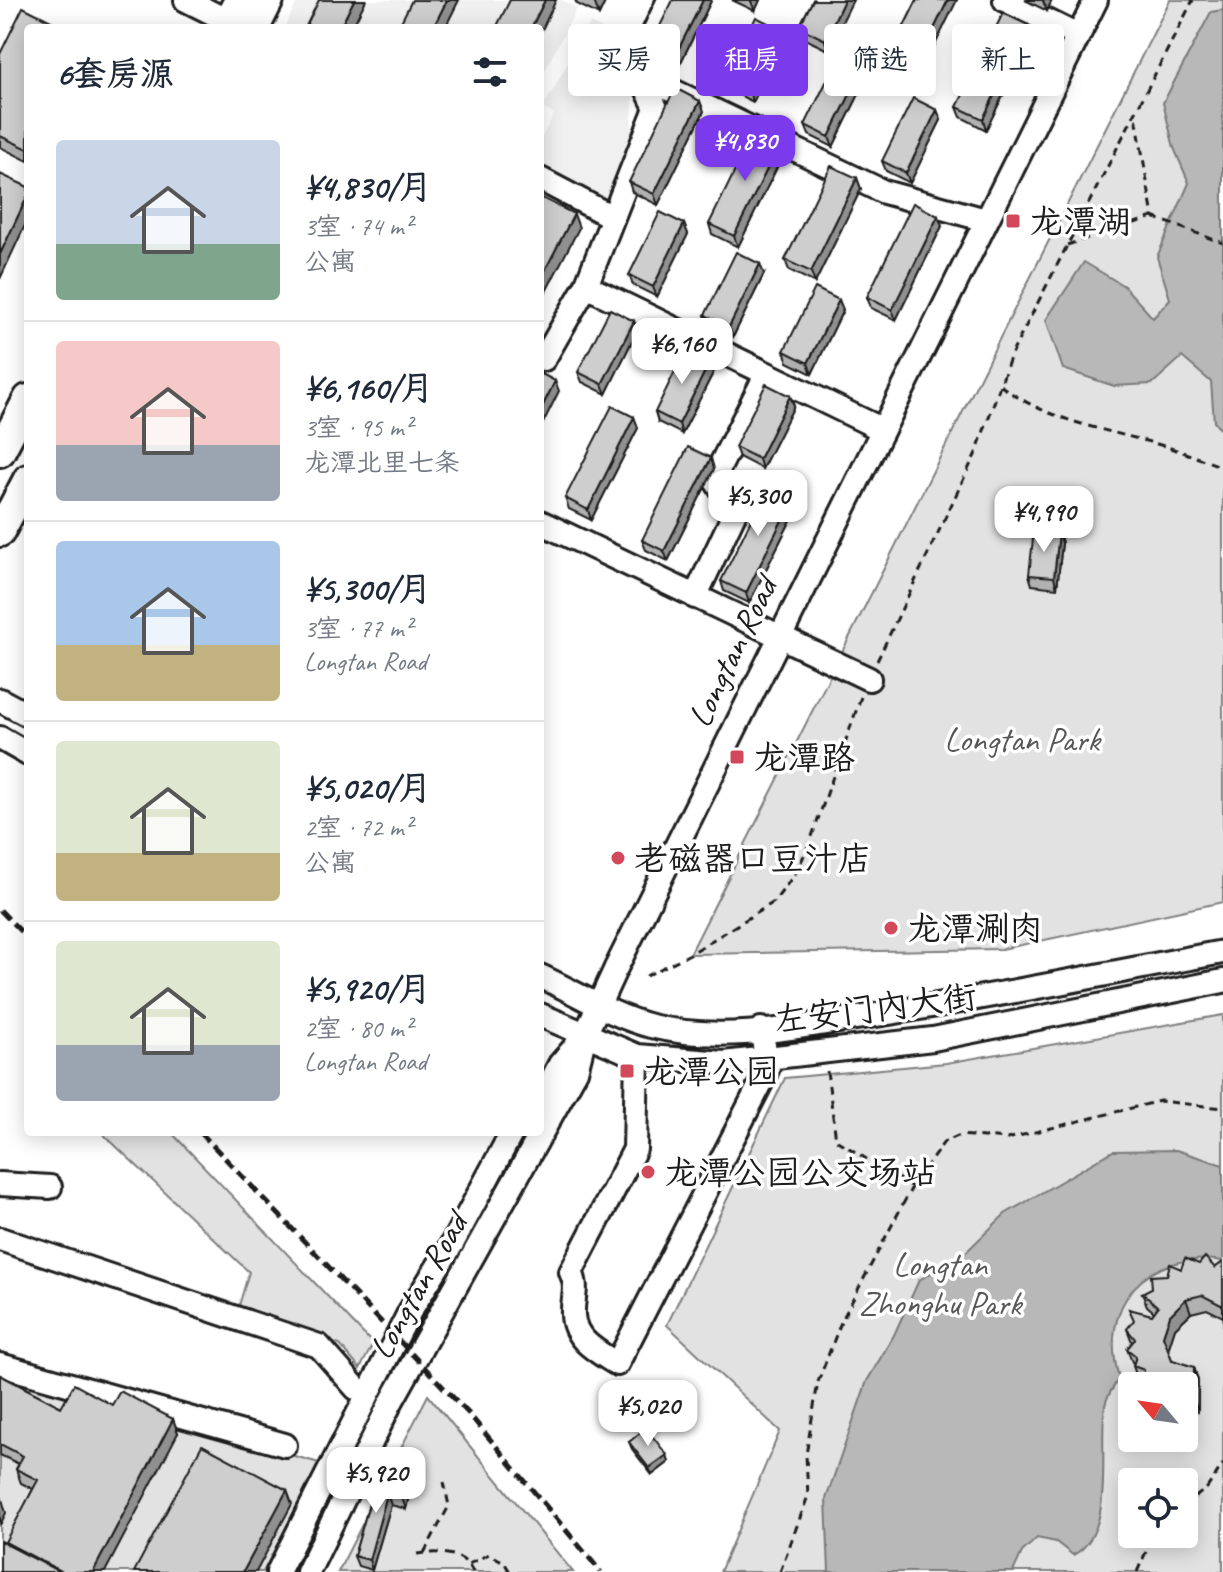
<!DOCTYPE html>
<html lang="zh">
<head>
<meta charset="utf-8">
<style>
	:root { --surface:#fff; --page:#f6f6f7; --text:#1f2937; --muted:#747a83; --line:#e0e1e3; --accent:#7c3aed }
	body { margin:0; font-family:Caveat,"LXGW WenKai TC",sans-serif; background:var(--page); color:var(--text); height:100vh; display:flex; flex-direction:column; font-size:30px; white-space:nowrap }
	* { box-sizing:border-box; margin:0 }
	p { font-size:26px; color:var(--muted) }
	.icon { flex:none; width:44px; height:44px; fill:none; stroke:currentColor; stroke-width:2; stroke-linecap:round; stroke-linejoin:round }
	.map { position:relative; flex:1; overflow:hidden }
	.sheet { position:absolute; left:24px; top:24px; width:520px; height:1112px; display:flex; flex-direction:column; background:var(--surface); border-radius:8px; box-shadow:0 4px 20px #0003 }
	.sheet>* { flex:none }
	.hud { position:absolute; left:568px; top:24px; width:534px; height:72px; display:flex; gap:16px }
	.needle { width:52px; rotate:299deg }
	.fabs { position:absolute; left:1118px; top:1372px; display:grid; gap:16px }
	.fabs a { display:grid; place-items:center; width:80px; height:80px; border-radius:8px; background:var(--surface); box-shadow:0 4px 20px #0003; font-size:40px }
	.price { position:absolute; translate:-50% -68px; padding:0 18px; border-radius:16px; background:#fff; color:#222; font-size:26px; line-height:52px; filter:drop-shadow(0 2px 4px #0008) }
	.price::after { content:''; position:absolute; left:50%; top:48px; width:24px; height:18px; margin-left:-12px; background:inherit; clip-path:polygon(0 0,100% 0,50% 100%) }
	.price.on { background:var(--accent); color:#fff }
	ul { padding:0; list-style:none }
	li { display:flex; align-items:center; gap:24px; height:200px; padding:0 32px }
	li+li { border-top:2px solid var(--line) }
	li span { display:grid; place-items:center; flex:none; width:224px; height:160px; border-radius:8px; color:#555 }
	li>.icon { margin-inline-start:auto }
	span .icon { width:96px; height:96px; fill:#fffc; stroke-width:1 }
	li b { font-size:34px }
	h2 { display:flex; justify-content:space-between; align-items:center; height:96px; padding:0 32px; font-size:34px }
	.pill { padding:0 28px; border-radius:8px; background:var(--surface); box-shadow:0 4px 20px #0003; font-size:28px; line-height:72px }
	.pill.on { background:var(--accent); color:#fff }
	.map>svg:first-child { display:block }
</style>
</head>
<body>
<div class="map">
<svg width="1223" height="1572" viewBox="0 0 1223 1572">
	<rect width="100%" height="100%" fill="#fff"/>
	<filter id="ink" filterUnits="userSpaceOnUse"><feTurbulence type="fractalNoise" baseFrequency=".0125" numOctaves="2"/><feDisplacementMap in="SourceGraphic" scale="16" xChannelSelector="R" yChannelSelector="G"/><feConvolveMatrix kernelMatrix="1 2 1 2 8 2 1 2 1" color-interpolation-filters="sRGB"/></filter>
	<g filter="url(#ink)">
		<path fill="#f0f0f0" d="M298 0H562L577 8 540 80V28H284Z
			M590 23 641 47 635 66 631 139 604 204 540 169V141L554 114 543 108Z"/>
		<path fill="#e2e2e2" stroke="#7f7f7f" stroke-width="2" fill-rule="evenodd" d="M1170 0H1223V902L1002 949 690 954Z
			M1223 1015V1572H720L780 1431 667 1325 785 1078 946 1063ZM1132 1386H1184V1438H1132ZM1132 1482H1184V1534H1132Z
			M101 1132H171L373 1344 360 1369 340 1345 238 1309 249 1272Z
			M0 1373 319 1463 263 1572H0Z
			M428 1395 573 1572H338Z"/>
		<path fill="#b8b8b8" stroke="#7a7a7a" stroke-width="2" d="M1223 10V432L1214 422 1211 382 1182 357 1152 384 1114 386 1063 369 1046 320 1084 262 1124 286 1153 318 1170 299 1157 257 1189 183 1174 148 1163 103 1211 12Z
			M1176 1150 1223 1165V1261C1147 1250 1097 1304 1119 1378 1114 1387 1106 1396 1105 1406 1098 1448 1117 1533 1073 1555L1056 1542 1037 1538 1022 1552 1013 1572H829L826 1499 867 1381 894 1335 919 1280 963 1255 1005 1214 1113 1151Z"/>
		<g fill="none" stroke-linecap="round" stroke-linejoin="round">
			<defs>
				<path id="minor" d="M186 0 228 21
					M1005 0 1078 36
					M640 75 884 192 986 220
					M540 179 612 217
					M586 286 881 429
					M540 357 544 359 586 286 656 108 640 75 648 45 669 0
					M540 522 869 679
					M695 597 735 512 714 478 766 375
					M0 700 28 715
					M0 738 28 754
					M540 976C577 993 612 1016 651 1026 719 1043 795 1028 863 1017 984 999 1103 974 1223 952
					M540 1015 637 1056 724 1063 933 1039 1223 981
					M637 1056 635 1149 571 1272C579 1289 572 1297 573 1315 574 1340 598 1352 617 1364L764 1077 768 1067 761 1029
					M540 1102 560 1064 582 1039
					M0 1184 50 1187
					M0 1239 319 1346 356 1388
					M0 1365 285 1445
					M278 1572 410 1311 452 1244 512 1132
					M308 1572 390 1404 576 1071 585 1035 615 970 1096 0"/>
				<path id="major" d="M224 28 239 0
					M255 28 269 0
					M0 452 28 399
					M0 532 28 479"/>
			</defs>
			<use href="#minor" stroke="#1c1c1c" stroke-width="28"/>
			<use href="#major" stroke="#1c1c1c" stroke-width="34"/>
			<path stroke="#1c1c1c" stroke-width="3" stroke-dasharray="8 6" stroke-linecap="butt" d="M1153 217 1223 243
				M1067 245 1153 217 1136 116
				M1000 385C1048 422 1106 429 1164 446 1184 452 1203 460 1223 467
				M877 661 976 453 1011 355 1193 0
				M646 976 690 954 774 902 797 871 810 842 861 697
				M827 1071 836 1140 912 1187
				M1184 1506 1207 1488 1223 1464
				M424 1553 449 1506 444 1482
				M417 1554C437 1552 463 1550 473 1572
				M469 1564 489 1554 504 1562 510 1572
				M780 1572 808 1496 806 1455 818 1382 841 1322 912 1187 944 1142 960 1135 1007 1139 1160 1101 1223 1108
				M1137 1572 1154 1534"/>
			<use href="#minor" stroke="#fff" stroke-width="22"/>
			<use href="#major" stroke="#fff" stroke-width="28"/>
			<path stroke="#1c1c1c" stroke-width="5" stroke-dasharray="12 6" stroke-linecap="butt" d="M0 910 28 939
				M200 1132 469 1414 601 1572"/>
		</g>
		<path fill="#b1b1b1" stroke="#1c1c1c" stroke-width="2" d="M575 0H606L599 15 577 4Z
			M732 0H760L755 11Z
			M813 0 828 50 803 38 799 27Z
			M917 0 912 92 887 80 883 69Z
			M1025 0H1052L1047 11Z
			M711 1 680 64 656 53 652 42Z
			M28 28V161L0 147V54Z
			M780 29 784 39 753 102 729 90 725 80Z
			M1032 36 986 130 961 117 957 107Z
			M860 74 864 84 833 147 809 135 805 125Z
			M937 110 941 120 910 183 886 171 882 161Z
			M704 111 658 205 632 192 629 182Z
			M780 143 784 153 738 247 712 234 709 224Z
			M857 178 861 189 815 283 789 270 785 260Z
			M684 224 688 234 657 297 633 285 629 275Z
			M942 226 896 320 871 308 867 297Z
			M764 274 733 337 709 325 705 315Z
			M839 300 843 310 812 374 788 362 784 351Z
			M634 321 637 331 606 394 582 382 578 372Z
			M714 371 682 434 658 422 655 412Z
			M790 396 794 406 762 469 739 457 735 447Z
			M634 417 638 428 591 520 569 509 565 498Z
			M714 469 668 561 646 550 642 540Z
			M798 506 749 603 724 591 721 581Z
			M1059 532 1062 543 1057 588 1032 585 1029 575Z
			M1223 1262V1317L1207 1309 1191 1313 1175 1328 1168 1349 1172 1360 1194 1367 1198 1381V1412L1189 1409 1184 1413V1386H1147L1146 1383 1138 1380 1133 1366 1134 1364 1132 1362 1127 1349 1132 1342 1127 1329 1152 1315 1154 1312 1147 1306 1142 1293 1152 1288 1167 1275 1181 1269 1199 1264 1215 1268Z
			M0 1375 61 1407 112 1405 173 1419 178 1433 6 1544 33 1489 21 1483 16 1469 19 1464 0 1455Z
			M629 1442 667 1455 669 1462 652 1475 632 1449Z
			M377 1477 406 1486 409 1496 406 1509 391 1505 372 1570 358 1566 354 1556Z"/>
		<path fill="#909090" stroke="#1c1c1c" stroke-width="2" d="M354 0H366L352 28H340Z
			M447 0H459L445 28H433Z
			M545 0H556L540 34V28H531Z
			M595 0H606L599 15 594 1Z
			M703 0H710L711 1 680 64 676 54Z
			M751 0H760L755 11 751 1Z
			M844 0H853L828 50 825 40Z
			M948 0H957L912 92 908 82Z
			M1044 0H1052L1047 11 1043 1Z
			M1028 25 1032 36 986 130 983 119Z
			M780 29 784 39 753 102 749 92Z
			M860 74 864 84 833 147 829 137Z
			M700 101 704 111 658 205 654 194Z
			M937 110 941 120 910 183 906 173Z
			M780 143 784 153 738 247 734 236Z
			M857 178 861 189 815 283 811 272Z
			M28 195V219L0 279V254Z
			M574 214 579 228 540 303V280Z
			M938 216 942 226 896 320 892 310Z
			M684 224 688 234 657 297 653 287Z
			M760 264 764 274 733 337 729 327Z
			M839 300 843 310 812 374 808 363Z
			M634 321 637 331 606 394 602 384Z
			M710 361 714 371 682 434 679 424Z
			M555 381 559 391 540 429V411Z
			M790 396 794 406 762 469 759 459Z
			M634 417 638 428 591 520 588 510Z
			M711 458 714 469 668 561 664 551Z
			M794 496 798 506 749 603 746 593Z
			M1059 532 1062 543 1057 588 1054 577Z
			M1186 1299 1191 1313 1175 1328 1168 1350 1163 1336 1170 1315Z
			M1194 1367 1198 1381V1412L1193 1398Z
			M1184 1396 1189 1409 1184 1413Z
			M173 1419 178 1433 105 1572H93Z
			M667 1455 669 1462 652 1475 649 1468Z
			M406 1486 409 1496 406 1509 402 1498Z
			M287 1490 292 1504 256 1572H243Z
			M387 1494 391 1505 372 1570 369 1560Z
			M2 1499 6 1513 0 1525V1502Z"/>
		<path fill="#cecece" stroke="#1c1c1c" stroke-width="2" d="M319 0H354L340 28H305Z
			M412 0H447L433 28H398Z
			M510 0H545L531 28H496Z
			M673 0H703L676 54 652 42Z
			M813 0H844L825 40 799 27Z
			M917 0H948L908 82 883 69Z
			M23 7 65 28H28V149L0 136V54Z
			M1003 13 1028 25 983 119 957 107Z
			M756 17 780 29 749 92 725 80Z
			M836 62 860 74 829 137 805 125Z
			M675 88 700 101 654 194 629 182Z
			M913 98 937 110 906 173 882 161Z
			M755 130 780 143 734 236 709 224Z
			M831 166 857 178 811 272 785 260Z
			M0 174 28 187V195L0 254Z
			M540 197 574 214 540 280Z
			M913 203 938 216 892 310 867 297Z
			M660 212 684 224 653 287 629 275Z
			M736 252 760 264 729 327 705 315Z
			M815 288 839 300 808 363 784 351Z
			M610 309 634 321 602 384 578 372Z
			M686 349 710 361 679 424 655 412Z
			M540 373 555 381 540 411Z
			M766 384 790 396 759 459 735 447Z
			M612 406 634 417 588 510 565 498Z
			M688 447 711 458 664 551 642 540Z
			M769 483 794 496 746 593 721 581Z
			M1034 530 1059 532 1054 577 1029 575Z
			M1205 1257 1215 1268 1223 1262V1306L1202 1295 1186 1299 1170 1315 1163 1336 1172 1360 1194 1367 1193 1398 1184 1396V1386H1155L1153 1383 1145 1381 1144 1370 1133 1366 1136 1356 1127 1349 1135 1339 1127 1329 1134 1320 1129 1309 1152 1315 1158 1307 1142 1293 1152 1288 1151 1276 1167 1275 1170 1264 1181 1269 1185 1258 1199 1264Z
			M0 1375 61 1407 74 1384 112 1405 120 1391 173 1419 93 1572H62L5 1542 38 1480 16 1469 23 1456 0 1444Z
			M646 1428 667 1455 649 1468 629 1442Z
			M202 1445 287 1490 243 1572H134Z
			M377 1477 406 1486 402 1498 387 1494 369 1560 354 1556Z
			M0 1541 60 1572H0Z"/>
	</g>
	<g fill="#d1495b" stroke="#fff" stroke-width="3">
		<rect x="1005" y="213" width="16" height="16" rx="4"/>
		<rect x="729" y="749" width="16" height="16" rx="4"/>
		<circle cx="618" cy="858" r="8"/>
		<circle cx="891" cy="928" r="8"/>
		<rect x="619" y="1063" width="16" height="16" rx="4"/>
		<circle cx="648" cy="1172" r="8"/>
	</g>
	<g text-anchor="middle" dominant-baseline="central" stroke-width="7" stroke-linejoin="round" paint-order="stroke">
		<g font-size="34" fill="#1c1c1c" stroke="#fff" text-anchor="start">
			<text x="1029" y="221">龙潭湖</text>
			<text x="753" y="757">龙潭路</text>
			<text x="634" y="858">老磁器口豆汁店</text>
			<text x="907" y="928">龙潭涮肉</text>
			<text x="643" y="1071">龙潭公园</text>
			<text x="664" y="1172">龙潭公园公交场站</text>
		</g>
		<g font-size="34" fill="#1c1c1c" stroke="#fff">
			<text transform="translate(732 652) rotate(-64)">Longtan Road</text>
			<text transform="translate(875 1008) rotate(-7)">左安门内大街</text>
			<text transform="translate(418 1286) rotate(-60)">Longtan Road</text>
		</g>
		<g font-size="34" fill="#575757" stroke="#fff">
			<text x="1022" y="739">Longtan Park</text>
			<text x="940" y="1264">Longtan<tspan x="940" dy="39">Zhonghu Park</tspan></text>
		</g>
	</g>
</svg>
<div class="fabs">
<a><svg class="needle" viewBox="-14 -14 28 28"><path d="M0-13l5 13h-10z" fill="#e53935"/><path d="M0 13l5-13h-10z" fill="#747a83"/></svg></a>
<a><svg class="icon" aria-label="locate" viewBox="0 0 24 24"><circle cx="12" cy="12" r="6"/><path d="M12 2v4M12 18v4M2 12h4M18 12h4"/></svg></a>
</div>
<b class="price on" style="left:745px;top:183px">¥4,830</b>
<b class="price" style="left:682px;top:386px">¥6,160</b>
<b class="price" style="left:758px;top:538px">¥5,300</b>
<b class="price" style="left:1044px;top:554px">¥4,990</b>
<b class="price" style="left:648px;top:1448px">¥5,020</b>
<b class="price" style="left:376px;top:1515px">¥5,920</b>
<div class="hud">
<a class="pill">买房</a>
<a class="pill on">租房</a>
<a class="pill">筛选</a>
<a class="pill">新上</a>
</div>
<section class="sheet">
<h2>6套房源<svg class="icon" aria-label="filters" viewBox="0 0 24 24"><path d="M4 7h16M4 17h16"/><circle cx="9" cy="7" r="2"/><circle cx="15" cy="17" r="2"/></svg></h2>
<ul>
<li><span style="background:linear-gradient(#c9d6e8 65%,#7fa58c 0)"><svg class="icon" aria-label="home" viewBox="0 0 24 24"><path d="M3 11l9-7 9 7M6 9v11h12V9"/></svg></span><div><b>¥4,830/月</b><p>3室 · 74 m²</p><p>公寓</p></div></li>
<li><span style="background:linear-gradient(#f6c9c9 65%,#9aa5b1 0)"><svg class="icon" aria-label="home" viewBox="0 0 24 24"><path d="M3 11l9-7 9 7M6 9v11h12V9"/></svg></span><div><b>¥6,160/月</b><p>3室 · 95 m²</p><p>龙潭北里七条</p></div></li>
<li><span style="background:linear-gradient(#a9c7e8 65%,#c2b280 0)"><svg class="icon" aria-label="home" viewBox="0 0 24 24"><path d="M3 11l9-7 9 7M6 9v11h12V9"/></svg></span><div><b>¥5,300/月</b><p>3室 · 77 m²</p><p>Longtan Road</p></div></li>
<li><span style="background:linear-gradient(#dfe7d0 70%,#c2b280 0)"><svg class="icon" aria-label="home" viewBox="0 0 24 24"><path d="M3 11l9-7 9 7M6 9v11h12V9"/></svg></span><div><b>¥5,020/月</b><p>2室 · 72 m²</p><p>公寓</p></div></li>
<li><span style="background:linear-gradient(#dfe7d0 65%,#9aa5b1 0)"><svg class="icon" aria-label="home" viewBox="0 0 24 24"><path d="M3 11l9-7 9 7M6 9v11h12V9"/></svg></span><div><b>¥5,920/月</b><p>2室 · 80 m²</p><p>Longtan Road</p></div></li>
</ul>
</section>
</div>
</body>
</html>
